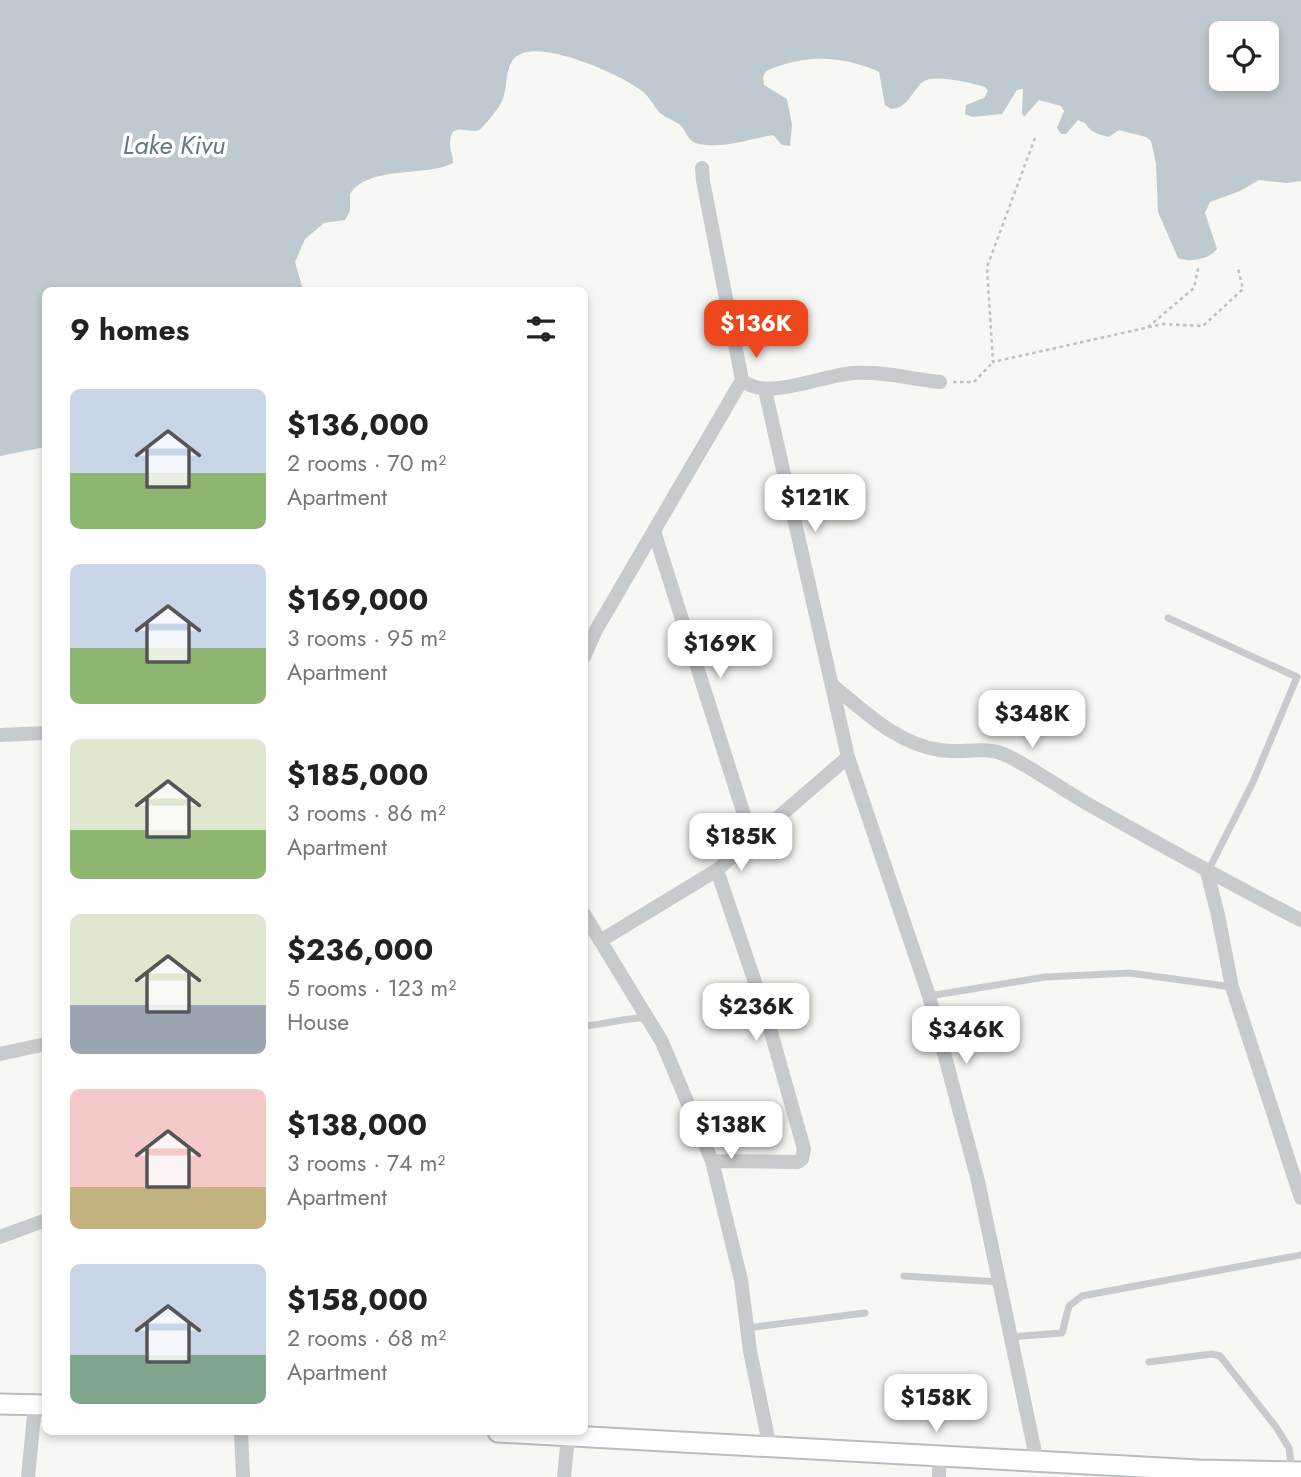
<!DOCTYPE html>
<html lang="en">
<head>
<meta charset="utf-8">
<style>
	:root { --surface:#fff; --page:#f2f2f2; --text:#222; --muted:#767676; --accent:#ee461d }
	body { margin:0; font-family:Jost,sans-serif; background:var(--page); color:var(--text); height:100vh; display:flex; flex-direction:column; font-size:26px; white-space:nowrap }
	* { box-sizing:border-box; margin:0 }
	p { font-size:23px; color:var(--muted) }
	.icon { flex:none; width:38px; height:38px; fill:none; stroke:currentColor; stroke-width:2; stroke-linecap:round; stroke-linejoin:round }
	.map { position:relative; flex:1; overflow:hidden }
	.side { position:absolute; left:42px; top:287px; width:546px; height:1148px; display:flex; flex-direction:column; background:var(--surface); border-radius:10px; box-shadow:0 4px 10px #0003 }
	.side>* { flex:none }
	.controls { position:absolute; left:1209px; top:21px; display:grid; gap:14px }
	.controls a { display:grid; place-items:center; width:70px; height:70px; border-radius:10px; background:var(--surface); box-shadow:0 4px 10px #0003; font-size:35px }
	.price { position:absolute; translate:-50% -60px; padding:0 16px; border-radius:14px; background:#fff; color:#222; font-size:23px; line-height:46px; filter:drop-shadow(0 2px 4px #0008) }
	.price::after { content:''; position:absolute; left:50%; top:42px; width:21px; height:16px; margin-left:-10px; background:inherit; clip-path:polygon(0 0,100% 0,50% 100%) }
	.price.active { background:var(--accent); color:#fff }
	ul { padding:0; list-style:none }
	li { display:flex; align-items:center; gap:21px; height:175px; padding:0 28px }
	li span { display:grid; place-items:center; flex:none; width:196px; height:140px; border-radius:10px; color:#555 }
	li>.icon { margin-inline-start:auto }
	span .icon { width:84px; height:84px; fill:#fffc; stroke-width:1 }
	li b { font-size:30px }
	h2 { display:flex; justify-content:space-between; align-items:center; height:84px; padding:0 28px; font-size:30px }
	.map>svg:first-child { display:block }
</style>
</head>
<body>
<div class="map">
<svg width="1301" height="1477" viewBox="0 0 1301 1477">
	<rect width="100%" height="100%" fill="#f7f7f4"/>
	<path fill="#becacf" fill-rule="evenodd" d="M0 0H1301V181L1287 183 1259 180 1240 191 1210 202 1205 213 1217 249C1209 259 1190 263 1178 258L1158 212 1156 164 1151 141 1146 137 1119 130 1109 137C1098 134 1091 133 1085 123L1078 120 1066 134H1061L1057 128 1064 111 1061 106 1039 100 1024 117 1022 113 1023 89 1017 90 1002 114 972 117 965 114 966 105 984 98 988 91 985 87C973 83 935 74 924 81 911 91 909 108 891 109L885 105 879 72 875 70C836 55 804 55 766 71L763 77 764 85 787 99 792 125 790 146 782 145 773 135C750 139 723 149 699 144 688 142 688 134 681 126 675 120 665 118 659 112 653 105 649 96 642 91 622 75 540 38 517 56 503 66 509 91 500 105 497 110 483 128 479 130 470 135 451 120 450 142 449 150 454 156 453 163 427 177 368 165 350 194V211L345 220 324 223 305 239 295 262 303 290H46L45 447 0 456ZM1222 33H1267V79H1222Z"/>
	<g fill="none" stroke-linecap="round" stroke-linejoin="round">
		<defs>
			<path id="secondary" d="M0 1404 46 1405
				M498 1432 1198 1470 1301 1472"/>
		</defs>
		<use href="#secondary" stroke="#b7bdc1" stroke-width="23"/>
		<path stroke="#bec1c3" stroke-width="2.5" stroke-dasharray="3.5 3.5" stroke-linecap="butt" d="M1035 138 987 267 993 362 1163 324 1203 326 1243 289 1238 268
			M1148 327 1194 288 1199 265
			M953 382H974L993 362"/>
		<path stroke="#c7cbce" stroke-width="7" d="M1168 618 1297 677 1253 782 1208 871
			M929 996 1045 977 1130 973 1232 987
			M584 1026C606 1025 624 1017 646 1018
			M904 1276 999 1282
			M747 1328 865 1313
			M1011 1337 1062 1333 1069 1306 1082 1296 1301 1255
			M1149 1362 1212 1354 1220 1356 1276 1427 1289 1448 1292 1471"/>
		<path stroke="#c7cbce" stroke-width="14" d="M702 168 703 181 742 380C765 402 823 375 853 373 881 371 912 379 940 382
			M765 390 848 757 929 996 978 1181 1037 1462
			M654 531 752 840
			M584 657 596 630 742 380
			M832 685C865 712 897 744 940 750 964 754 985 745 1008 756 1034 769 1060 788 1086 803 1157 843 1228 883 1301 920
			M0 735 46 733
			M1207 872 1218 915 1232 987 1301 1198
			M584 914 662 1042 712 1161 741 1280 750 1351 770 1448
			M600 941 717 870 848 757
			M0 1054 46 1044
			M712 1161 798 1162 802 1159 804 1149 767 1018 717 870
			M0 1237 46 1220
			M241 1432 243 1477
			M28 1477 35 1405
			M564 1477 568 1437
			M939 1477V1454"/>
		<use href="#secondary" stroke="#fff" stroke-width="19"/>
	</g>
	<g text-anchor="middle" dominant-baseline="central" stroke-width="7" stroke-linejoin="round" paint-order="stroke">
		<g font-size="26" font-style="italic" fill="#607b83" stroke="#fff">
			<text x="174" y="145">Lake Kivu</text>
		</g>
	</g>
</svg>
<div class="controls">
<a><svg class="icon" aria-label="locate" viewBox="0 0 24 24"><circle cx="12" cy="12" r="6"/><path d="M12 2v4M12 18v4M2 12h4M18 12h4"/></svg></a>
</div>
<b class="price active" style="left:756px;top:360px">$136K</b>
<b class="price" style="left:815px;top:534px">$121K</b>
<b class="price" style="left:720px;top:680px">$169K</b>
<b class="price" style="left:1032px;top:750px">$348K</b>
<b class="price" style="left:741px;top:873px">$185K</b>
<b class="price" style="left:756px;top:1043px">$236K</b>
<b class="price" style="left:966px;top:1066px">$346K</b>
<b class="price" style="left:731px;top:1161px">$138K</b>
<b class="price" style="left:936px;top:1434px">$158K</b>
<section class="side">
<h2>9 homes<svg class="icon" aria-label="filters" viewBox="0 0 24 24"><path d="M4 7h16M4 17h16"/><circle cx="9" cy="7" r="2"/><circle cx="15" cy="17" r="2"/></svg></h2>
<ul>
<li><span style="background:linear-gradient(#c9d6e8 60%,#8fb573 0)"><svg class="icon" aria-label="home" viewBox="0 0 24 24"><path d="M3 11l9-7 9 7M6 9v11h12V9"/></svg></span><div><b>$136,000</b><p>2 rooms · 70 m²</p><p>Apartment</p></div></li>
<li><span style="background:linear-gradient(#c9d6e8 60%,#8fb573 0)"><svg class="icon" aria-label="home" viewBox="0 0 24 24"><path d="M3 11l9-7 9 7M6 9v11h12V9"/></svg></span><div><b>$169,000</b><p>3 rooms · 95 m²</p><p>Apartment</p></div></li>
<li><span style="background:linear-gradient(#dfe7d0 65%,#8fb573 0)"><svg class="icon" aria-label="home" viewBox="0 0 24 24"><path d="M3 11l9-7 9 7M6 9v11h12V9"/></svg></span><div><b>$185,000</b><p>3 rooms · 86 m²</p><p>Apartment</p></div></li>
<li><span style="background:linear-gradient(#dfe7d0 65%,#9aa5b1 0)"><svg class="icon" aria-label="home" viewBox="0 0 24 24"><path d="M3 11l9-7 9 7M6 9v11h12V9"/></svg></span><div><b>$236,000</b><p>5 rooms · 123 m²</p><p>House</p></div></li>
<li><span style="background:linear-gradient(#f6c9c9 70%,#c2b280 0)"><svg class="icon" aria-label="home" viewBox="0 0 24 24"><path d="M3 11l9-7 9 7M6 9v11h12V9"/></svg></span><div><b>$138,000</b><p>3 rooms · 74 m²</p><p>Apartment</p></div></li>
<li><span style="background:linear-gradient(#c9d6e8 65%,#7fa58c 0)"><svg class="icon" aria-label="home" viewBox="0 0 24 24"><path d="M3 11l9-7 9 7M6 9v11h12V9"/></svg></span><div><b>$158,000</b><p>2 rooms · 68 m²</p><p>Apartment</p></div></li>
</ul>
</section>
</div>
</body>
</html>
